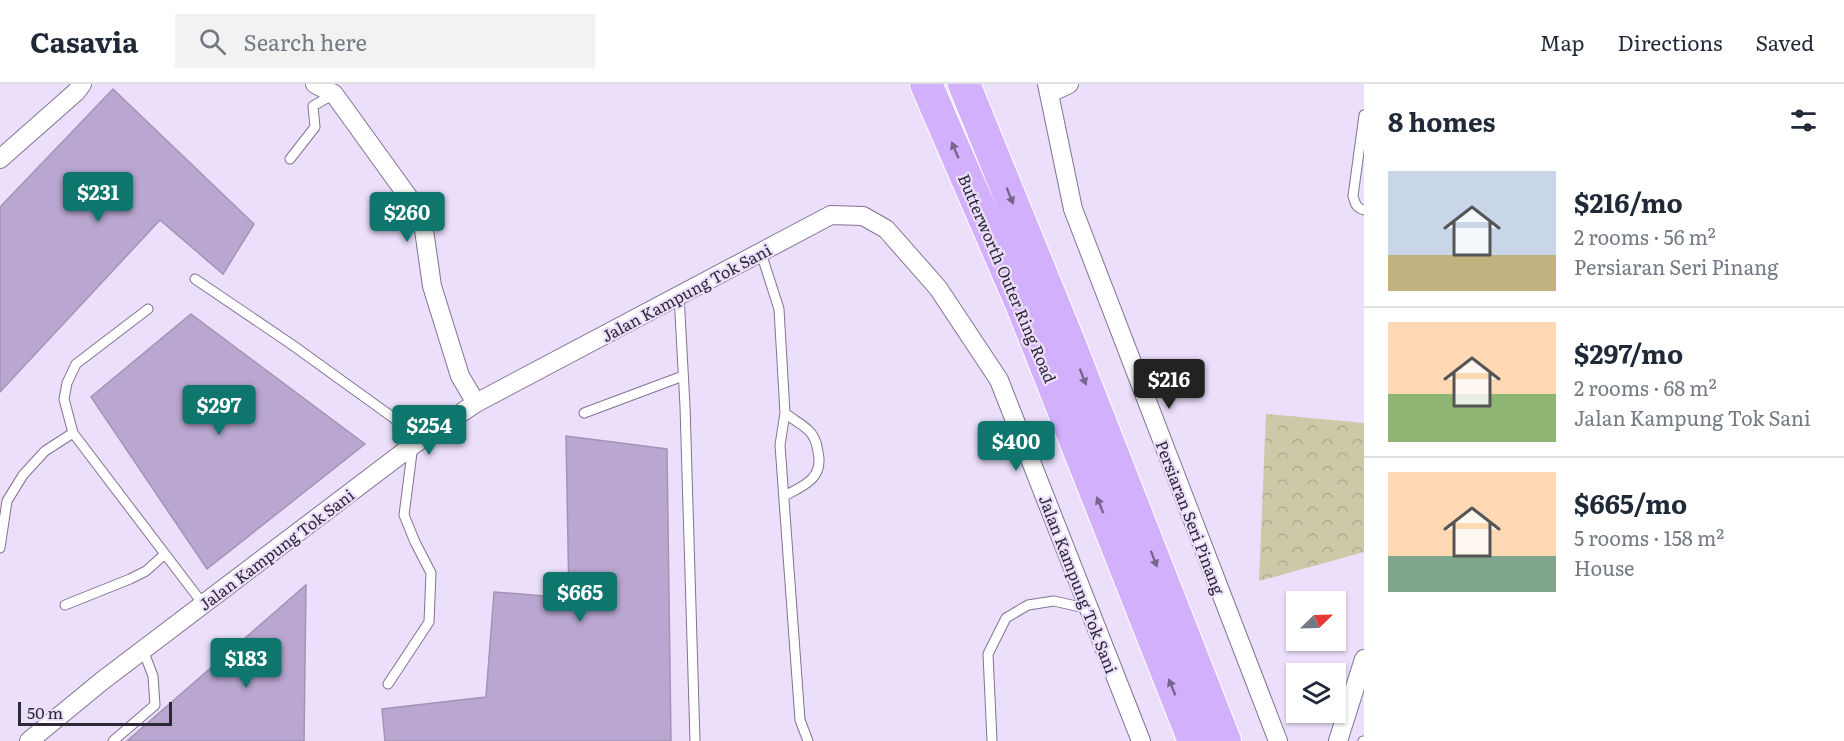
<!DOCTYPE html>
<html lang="en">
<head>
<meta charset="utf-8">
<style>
	:root { --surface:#fff; --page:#f2f2f3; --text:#1f2937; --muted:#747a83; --line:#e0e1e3; --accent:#0f766e }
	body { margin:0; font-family:Literata,serif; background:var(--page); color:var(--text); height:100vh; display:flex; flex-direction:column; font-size:22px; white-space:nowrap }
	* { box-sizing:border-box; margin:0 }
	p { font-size:20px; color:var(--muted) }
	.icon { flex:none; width:33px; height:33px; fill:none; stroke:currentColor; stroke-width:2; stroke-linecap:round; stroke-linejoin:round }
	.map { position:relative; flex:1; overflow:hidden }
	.sheet { display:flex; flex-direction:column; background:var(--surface); width:480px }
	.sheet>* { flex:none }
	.needle { width:39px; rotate:67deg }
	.tools { position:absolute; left:1286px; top:507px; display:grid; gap:12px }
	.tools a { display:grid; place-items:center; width:60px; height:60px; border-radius:0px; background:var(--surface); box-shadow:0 2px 4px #0004; font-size:30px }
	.scale { position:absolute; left:18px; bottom:15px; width:154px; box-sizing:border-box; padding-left:6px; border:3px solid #2d2835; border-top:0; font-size:16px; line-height:21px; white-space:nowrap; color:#2d2835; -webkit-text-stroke:4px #ebdffb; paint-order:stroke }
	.price { position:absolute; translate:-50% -51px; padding:0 14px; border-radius:6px; background:var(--accent); color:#fff; font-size:20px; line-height:39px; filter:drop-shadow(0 2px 3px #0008) }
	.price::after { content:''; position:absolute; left:50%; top:36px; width:18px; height:14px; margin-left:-9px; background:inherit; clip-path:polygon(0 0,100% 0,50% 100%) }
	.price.current { background:#222; color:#fff }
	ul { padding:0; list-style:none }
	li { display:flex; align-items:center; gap:18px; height:150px; padding:0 24px }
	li+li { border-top:2px solid var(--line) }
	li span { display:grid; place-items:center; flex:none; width:168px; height:120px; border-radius:0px; color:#555 }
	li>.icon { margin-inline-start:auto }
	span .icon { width:72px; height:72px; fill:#fffc; stroke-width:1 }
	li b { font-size:26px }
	h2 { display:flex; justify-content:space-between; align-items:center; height:72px; padding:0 24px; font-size:26px }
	header { display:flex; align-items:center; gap:36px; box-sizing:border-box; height:84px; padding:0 30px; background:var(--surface); border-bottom:2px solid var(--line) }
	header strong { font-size:28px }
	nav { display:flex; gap:33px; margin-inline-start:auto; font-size:21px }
	.search { width:420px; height:54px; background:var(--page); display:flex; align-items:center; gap:15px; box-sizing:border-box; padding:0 21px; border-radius:0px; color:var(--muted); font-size:22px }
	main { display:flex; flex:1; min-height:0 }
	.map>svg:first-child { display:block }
</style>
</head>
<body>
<header>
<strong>Casavia</strong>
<div class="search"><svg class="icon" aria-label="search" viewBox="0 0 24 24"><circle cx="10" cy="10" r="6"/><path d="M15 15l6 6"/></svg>Search here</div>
<nav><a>Map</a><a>Directions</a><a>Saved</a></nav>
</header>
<main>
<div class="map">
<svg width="1364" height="657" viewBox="0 0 1364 657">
	<defs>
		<pattern id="park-crowns" width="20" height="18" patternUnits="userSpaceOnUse" patternTransform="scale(1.5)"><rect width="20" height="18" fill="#cbc9a8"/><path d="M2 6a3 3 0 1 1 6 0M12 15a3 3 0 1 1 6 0" fill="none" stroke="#afad91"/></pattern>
	</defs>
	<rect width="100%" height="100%" fill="#ebdffb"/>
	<path fill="url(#park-crowns)" d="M1266 330 1364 339V468L1259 497Z"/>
	<path fill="#baa7d1" stroke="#a294b4" stroke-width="1.5" d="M113 5 254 140 223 190 160 136 0 308V123Z
		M191 230 365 360 207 485 91 313Z
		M566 352 667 365 671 657H385L382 625 486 613 494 508 569 514Z
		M306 501 304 657H127Z"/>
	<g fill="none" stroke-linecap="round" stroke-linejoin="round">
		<defs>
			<path id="service" d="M1364 31 1353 112C1355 119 1356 124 1364 126
				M290 75 315 43 313 22 334 10
				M761 169 779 225 785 329 780 361 800 636 808 657
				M195 195 291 260 395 335 413 361 404 431 415 458 431 489 429 538 388 600
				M679 211 685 322 695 657
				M148 225 76 280 67 299 64 315 73 349 203 520
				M584 329 683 292
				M784 412C804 402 824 394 818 368 817 360 814 351 808 346 802 340 792 335 785 329
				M0 464 7 417 23 391 45 367 73 349
				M65 521 130 495 146 487 165 470
				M113 657 155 621 153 592 143 566
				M992 657 988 570 1006 534 1028 521 1054 517 1089 525
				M1363 657H1364"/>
			<path id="minor" d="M315 0 334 10 412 118 424 146 432 202 460 292 476 319
				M1047 0 1073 125 1278 657
				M1050 9 1069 0
				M0 75 76 8 82 0
				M29 657 102 597 413 361 476 319 831 131 863 132 886 145 938 204 999 296 1141 657
				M1338 657 1364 575"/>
			<path id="motorway" d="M926 0 1022 222 1194 657
				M964 0 1069 258 1225 657"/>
		</defs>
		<use href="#service" stroke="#817392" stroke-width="11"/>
		<use href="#minor" stroke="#817392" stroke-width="20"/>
		<use href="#motorway" stroke="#fff" stroke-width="34"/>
		<use href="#service" stroke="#fff" stroke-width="9"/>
		<use href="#minor" stroke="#fff" stroke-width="18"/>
		<use href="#motorway" stroke="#d3b0fc" stroke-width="32"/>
	</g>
	<defs><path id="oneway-solid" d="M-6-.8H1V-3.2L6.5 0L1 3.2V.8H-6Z" transform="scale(1.5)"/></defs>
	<g fill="#78658f">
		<use href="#oneway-solid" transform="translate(955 66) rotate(-113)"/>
		<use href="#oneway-solid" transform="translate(1010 112) rotate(68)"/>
		<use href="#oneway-solid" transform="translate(1083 293) rotate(69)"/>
		<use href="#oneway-solid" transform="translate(1100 421) rotate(-112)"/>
		<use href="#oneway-solid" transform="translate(1154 475) rotate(69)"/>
		<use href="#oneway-solid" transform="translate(1172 603) rotate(-112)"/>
	</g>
	<g text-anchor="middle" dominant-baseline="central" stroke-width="4.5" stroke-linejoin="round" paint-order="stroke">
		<g font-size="16" fill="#2d2835" stroke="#ebdffb">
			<text transform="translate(1008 194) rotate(67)">Butterworth Outer Ring Road</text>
			<text transform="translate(686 208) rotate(-28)">Jalan Kampung Tok Sani</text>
			<text transform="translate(1191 433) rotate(69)">Persiaran Seri Pinang</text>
			<text transform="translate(276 465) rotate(-37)">Jalan Kampung Tok Sani</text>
			<text transform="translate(1079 500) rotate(69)">Jalan Kampung Tok Sani</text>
		</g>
	</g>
</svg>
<div class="tools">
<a><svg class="needle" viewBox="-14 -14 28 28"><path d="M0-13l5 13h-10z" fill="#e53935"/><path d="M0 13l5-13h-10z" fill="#747a83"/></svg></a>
<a><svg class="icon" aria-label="layers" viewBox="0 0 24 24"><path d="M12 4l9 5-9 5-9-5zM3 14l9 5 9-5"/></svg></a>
</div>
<div class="scale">50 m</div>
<b class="price" style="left:98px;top:139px">$231</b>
<b class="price" style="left:407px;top:159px">$260</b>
<b class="price current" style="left:1169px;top:326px">$216</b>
<b class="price" style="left:219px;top:352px">$297</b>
<b class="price" style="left:429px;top:372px">$254</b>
<b class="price" style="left:1016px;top:388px">$400</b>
<b class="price" style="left:580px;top:539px">$665</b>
<b class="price" style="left:246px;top:605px">$183</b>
</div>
<section class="sheet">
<h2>8 homes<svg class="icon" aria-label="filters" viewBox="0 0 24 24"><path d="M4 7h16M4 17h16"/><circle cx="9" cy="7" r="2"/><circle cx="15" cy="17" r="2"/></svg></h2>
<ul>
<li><span style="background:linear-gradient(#c9d6e8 70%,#c2b280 0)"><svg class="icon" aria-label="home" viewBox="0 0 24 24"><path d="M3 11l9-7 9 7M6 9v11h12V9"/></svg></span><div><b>$216/mo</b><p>2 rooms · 56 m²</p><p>Persiaran Seri Pinang</p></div></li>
<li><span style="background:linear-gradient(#ffd9b3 60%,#8fb573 0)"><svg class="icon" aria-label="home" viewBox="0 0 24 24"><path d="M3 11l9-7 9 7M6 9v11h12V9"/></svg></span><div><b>$297/mo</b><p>2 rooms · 68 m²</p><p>Jalan Kampung Tok Sani</p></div></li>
<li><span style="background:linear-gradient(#ffd9b3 70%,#7fa58c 0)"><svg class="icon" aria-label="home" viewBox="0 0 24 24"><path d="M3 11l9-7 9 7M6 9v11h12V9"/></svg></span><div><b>$665/mo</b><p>5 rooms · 158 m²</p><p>House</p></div></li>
</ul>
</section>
</main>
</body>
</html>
